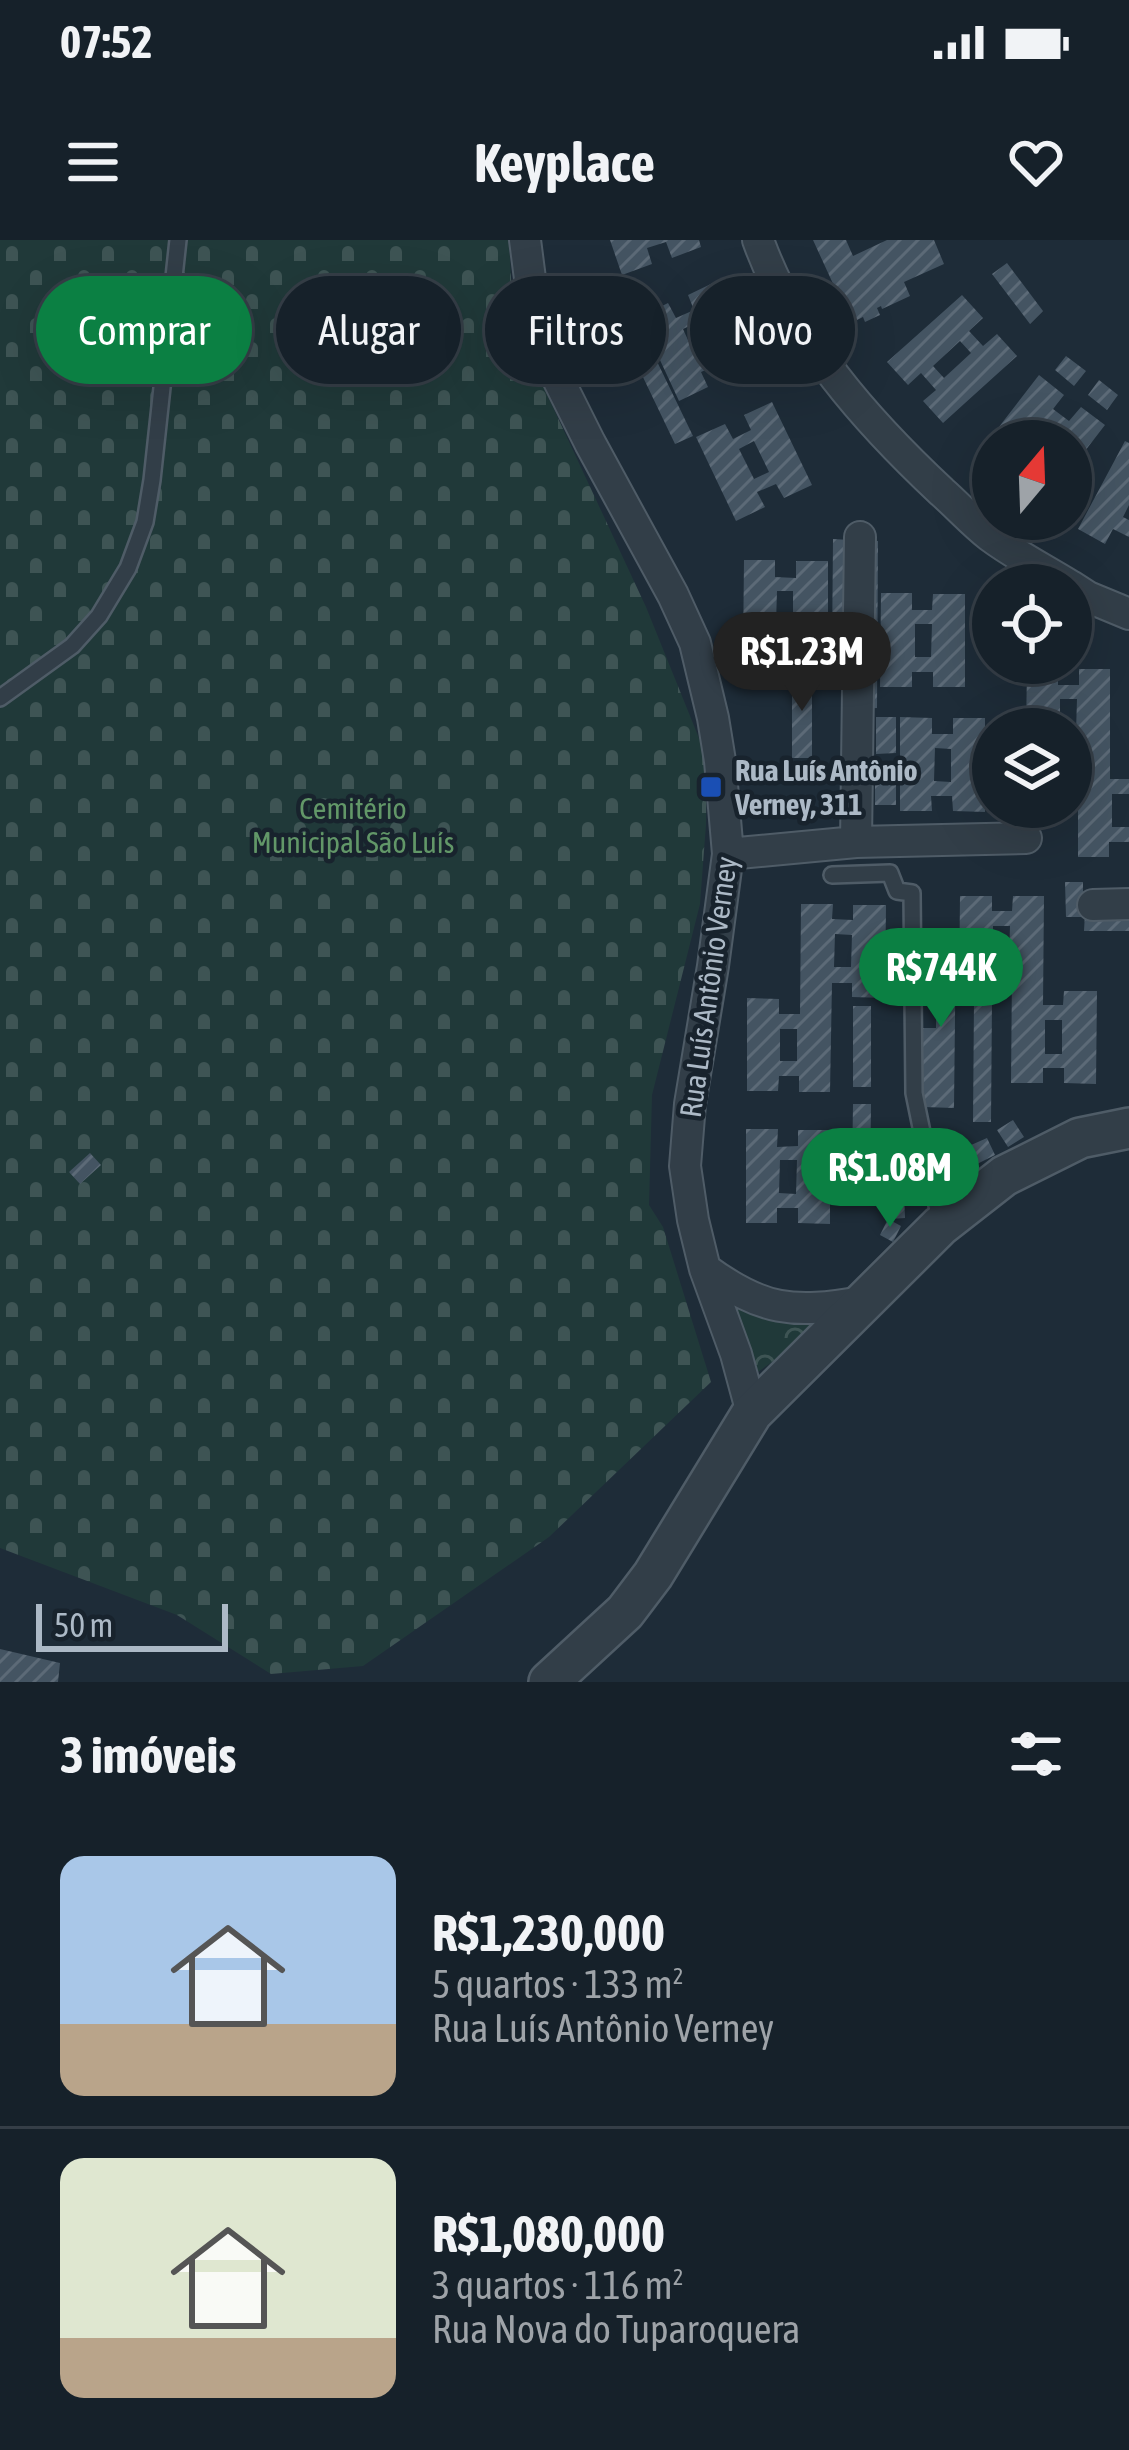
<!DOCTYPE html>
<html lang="pt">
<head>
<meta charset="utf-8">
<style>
	:root { --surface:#16212a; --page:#232e36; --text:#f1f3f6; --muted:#9ea3a8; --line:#353e47; --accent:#0b8043 }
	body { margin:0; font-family:"Asap Condensed",sans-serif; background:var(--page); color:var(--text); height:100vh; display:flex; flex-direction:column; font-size:45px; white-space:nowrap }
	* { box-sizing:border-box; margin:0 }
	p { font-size:39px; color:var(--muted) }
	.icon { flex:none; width:66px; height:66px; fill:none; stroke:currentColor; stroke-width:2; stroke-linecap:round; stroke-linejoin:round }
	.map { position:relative; height:1442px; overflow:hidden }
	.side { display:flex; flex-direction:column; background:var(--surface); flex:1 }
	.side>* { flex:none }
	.banner { position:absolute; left:36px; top:36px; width:1059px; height:108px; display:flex; gap:24px }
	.needle { width:78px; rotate:19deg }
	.controls { position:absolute; left:972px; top:180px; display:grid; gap:24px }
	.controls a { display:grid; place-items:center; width:120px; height:120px; border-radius:50%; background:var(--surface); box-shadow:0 12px 48px #0002,0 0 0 3px var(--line); font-size:60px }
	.scale { position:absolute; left:36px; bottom:30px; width:192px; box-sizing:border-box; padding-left:12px; border:6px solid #acb9c6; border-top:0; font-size:33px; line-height:42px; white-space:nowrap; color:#acb9c6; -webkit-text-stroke:9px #18232d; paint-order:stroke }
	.price { position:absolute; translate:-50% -102px; padding:0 27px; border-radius:42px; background:var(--accent); color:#fff; font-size:39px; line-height:78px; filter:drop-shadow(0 3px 6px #0008) }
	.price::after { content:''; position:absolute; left:50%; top:72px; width:36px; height:27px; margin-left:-18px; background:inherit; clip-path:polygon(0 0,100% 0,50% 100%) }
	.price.selected { background:#222; color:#fff }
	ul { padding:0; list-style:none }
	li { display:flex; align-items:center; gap:36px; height:300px; padding:0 60px }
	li+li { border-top:3px solid var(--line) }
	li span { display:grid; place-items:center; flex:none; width:336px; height:240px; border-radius:24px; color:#555 }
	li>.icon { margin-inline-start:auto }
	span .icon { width:144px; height:144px; fill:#fffc; stroke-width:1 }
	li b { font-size:51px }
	h2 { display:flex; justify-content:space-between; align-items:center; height:144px; padding:0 60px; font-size:51px }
	.pill { padding:0 42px; border-radius:54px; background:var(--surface); box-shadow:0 12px 48px #0002,0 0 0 3px var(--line); font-size:42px; line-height:108px }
	.pill.selected { background:var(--accent); color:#fff }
	.status { display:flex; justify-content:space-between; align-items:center; height:84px; padding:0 60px; background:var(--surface); direction:ltr }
	.status svg { height:33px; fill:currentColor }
	header { display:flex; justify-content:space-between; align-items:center; height:156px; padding:0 60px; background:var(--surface); font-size:54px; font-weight:700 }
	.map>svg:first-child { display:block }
</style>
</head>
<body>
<div class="status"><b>07:52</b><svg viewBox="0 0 49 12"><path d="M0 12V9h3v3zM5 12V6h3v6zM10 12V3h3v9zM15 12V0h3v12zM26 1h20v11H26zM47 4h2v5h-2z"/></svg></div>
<header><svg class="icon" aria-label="menu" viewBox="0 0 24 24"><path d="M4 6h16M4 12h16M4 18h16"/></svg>Keyplace<svg class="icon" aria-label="heart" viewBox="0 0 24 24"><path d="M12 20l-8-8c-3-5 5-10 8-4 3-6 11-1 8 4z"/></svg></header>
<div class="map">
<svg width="1129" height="1442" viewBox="0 0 1129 1442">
	<defs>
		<pattern id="cemetery-stones" width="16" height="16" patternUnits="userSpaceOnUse" patternTransform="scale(3)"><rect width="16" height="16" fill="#203939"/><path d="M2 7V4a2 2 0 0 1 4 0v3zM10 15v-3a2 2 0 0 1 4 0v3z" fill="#3e5454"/></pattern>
		<pattern id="park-crowns" width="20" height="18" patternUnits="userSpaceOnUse" patternTransform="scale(3)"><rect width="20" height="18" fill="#203939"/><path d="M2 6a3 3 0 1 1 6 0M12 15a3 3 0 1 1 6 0" fill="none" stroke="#3e5454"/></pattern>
		<pattern id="building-hatch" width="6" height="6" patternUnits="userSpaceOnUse" patternTransform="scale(3)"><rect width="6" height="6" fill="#445462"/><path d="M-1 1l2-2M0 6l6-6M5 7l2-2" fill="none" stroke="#5c6a77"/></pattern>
	</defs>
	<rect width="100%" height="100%" fill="#1e2c38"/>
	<path fill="url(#cemetery-stones)" d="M0 0H509L512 56 530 118 646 367 707 518 706 584 700 664 652 855 649 965 663 987 711 1142 549 1297 363 1426 271 1434 177 1375 0 1308Z"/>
	<path fill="url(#park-crowns)" d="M733 1065 829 1082 745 1141Z"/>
	<path fill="url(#building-hatch)" fill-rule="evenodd" d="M610 0H699L701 7 672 18 666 2 647 8 652 24 622 35Z
		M813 0H846L853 16 887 0H934L944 24 904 42 910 56 882 69 881 66 877 68 880 75 865 82 863 77 851 83Z
		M1007 23 1043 71 1030 84 992 34Z
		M715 42 755 125 727 138 719 124 701 132 708 147 679 161 640 77 668 63 676 78 694 70 688 55ZM698 82 712 113 697 120 683 89Z
		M962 55 983 78 969 91 983 106 997 94 1017 116 943 183 923 161 936 150 921 133 908 145 887 122ZM960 101 971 113 944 138 933 126Z
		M636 78 693 196 675 204 619 87Z
		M1066 116 1086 131 1074 146 1055 130Z
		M1039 135 1064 155 1053 169 1069 181 1081 167 1105 185 1071 229V201H1052L1059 192 1046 181 1030 201H993V226L978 214Z
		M1099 140 1118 155 1107 170 1088 155Z
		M772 162 812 245 784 258 776 244 757 252 765 267 736 281 696 197 725 184 733 199 751 190 744 175ZM754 201 769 232 754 239 739 209Z
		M1125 201 1129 203V265L1123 277 1129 280V297L1113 289 1105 304 1078 289Z
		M833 299 850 300 849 410H832Z
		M866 300 878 301 877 468 861 469Z
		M744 320H775V337L796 338V321H828V414H796V398H775V414H743ZM777 351H793V384H776Z
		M881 353H912V370H932L933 354H965V447H933V432H912V447H880ZM915 384H932L931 417H915Z
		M1027 429H1058V445H1079V429H1110V539H1129V554H1112V587H1129V602H1109V617H1078V507H1071V492H1076L1077 459H1060V489H1026Z
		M812 430V518H792V431Z
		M876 477H896V513L876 514Z
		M900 477 932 478V494H953V478H985V572L953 571 952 556H931L932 571H900ZM935 508 951 509V542L934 541Z
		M875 530H896V565H875Z
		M1065 642H1083V677H1066Z
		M960 656H992V671H1012L1013 656H1044L1043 765H1063L1064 751H1097L1096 844 1064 843V828H1043V843H1011L1012 733H991V748H959ZM993 686H1010L1009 719H993ZM1045 780H1062V814H1045Z
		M801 664H833L832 679 853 680V665H886L885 758 852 757V743H832L830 852H799V836H779L778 851H747V758L779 759V774H800ZM835 694 852 695 851 727H834ZM780 789H797V821H780Z
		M1085 673 1129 674V691H1084Z
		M937 688H956L954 868 923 867 921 863 920 788H936Z
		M974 760H992L991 882H973Z
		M853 766H871V847H853Z
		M853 864H871L870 950H854V932H852Z
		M1013 880 1024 897 1008 907 997 890Z
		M746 889H778L777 907 798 906V890H830V984L798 983V968H777V983H746ZM780 920H797L796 954 779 953Z
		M987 898 995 915 971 927 962 909Z
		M90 913 101 925 80 944 69 932Z
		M904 950 905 978 890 979 889 951Z
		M888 979 901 986 893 1002 880 995Z
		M0 1409 60 1423 58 1442H0Z"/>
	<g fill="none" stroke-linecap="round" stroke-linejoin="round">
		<defs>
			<path id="service" d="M0 458 72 406 99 376 128 328 145 282 152 240 178 0
				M832 635 890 633 897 651 912 653 914 853 940 980"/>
			<path id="minor" d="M525 0 533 62 552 127 590 203 673 355 695 403 713 478 720 521 728 614 713 726 690 864 685 926 693 980 705 1029 736 1114 752 1173
				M758 0C794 100 866 181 942 252 958 266 973 283 990 296 1014 314 1043 329 1069 345
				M1071 346 1088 357 1129 374
				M856 602 860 297
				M728 614 856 602 1026 598
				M1093 665 1129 664
				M705 1029C762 1071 793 1074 862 1062"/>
			<path id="tertiary" d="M549 1442 625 1372 653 1335 752 1173 940 986 1004 936 1080 898 1129 888"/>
		</defs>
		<use href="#service" stroke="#4f5c67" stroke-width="20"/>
		<use href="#minor" stroke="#4f5c67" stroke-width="34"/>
		<use href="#tertiary" stroke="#4f5c67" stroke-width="44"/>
		<use href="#service" stroke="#323e48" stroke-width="15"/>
		<use href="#minor" stroke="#323e48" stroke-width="30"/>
		<use href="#tertiary" stroke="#323e48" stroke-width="39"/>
	</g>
	<rect fill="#1a4fb4" stroke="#18232d" stroke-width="4.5" x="699" y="535" width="24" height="24" rx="6"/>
	<g text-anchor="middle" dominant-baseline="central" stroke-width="9" stroke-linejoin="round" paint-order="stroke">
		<g font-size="30" font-weight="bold" fill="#acb9c6" stroke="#18232d" text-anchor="start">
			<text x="735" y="530">Rua Luís Antônio<tspan x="735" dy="34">Verney, 311</tspan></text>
		</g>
		<g font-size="30" fill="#629768" stroke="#18232d">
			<text x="353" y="568">Cemitério<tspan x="353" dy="34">Municipal São Luís</tspan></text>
		</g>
		<g font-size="30" fill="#acb9c6" stroke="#18232d">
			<text transform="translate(708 747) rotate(-82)">Rua Luís Antônio Verney</text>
		</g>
	</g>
</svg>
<div class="controls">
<a><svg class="needle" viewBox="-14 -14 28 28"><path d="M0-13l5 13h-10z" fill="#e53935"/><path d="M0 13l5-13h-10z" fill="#9ea3a8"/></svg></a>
<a><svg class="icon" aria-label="locate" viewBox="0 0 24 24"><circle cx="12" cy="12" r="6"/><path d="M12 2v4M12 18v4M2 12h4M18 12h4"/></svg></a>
<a><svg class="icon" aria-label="layers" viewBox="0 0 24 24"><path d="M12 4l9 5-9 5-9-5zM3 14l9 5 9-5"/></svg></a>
</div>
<div class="scale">50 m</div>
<b class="price selected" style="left:802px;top:474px">R$1.23M</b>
<b class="price" style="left:941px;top:790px">R$744K</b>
<b class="price" style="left:890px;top:990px">R$1.08M</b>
<div class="banner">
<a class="pill selected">Comprar</a>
<a class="pill">Alugar</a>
<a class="pill">Filtros</a>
<a class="pill">Novo</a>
</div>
</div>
<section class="side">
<h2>3 imóveis<svg class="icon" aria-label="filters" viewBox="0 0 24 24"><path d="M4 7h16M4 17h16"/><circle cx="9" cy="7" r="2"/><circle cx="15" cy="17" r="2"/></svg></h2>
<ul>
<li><span style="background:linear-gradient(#a9c7e8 70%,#b9a48a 0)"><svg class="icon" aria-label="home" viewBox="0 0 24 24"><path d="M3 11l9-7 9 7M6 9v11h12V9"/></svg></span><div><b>R$1,230,000</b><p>5 quartos · 133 m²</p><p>Rua Luís Antônio Verney</p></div></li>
<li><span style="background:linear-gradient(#dfe7d0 75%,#b9a48a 0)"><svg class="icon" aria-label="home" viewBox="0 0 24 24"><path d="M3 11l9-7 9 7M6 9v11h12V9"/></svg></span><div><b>R$1,080,000</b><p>3 quartos · 116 m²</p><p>Rua Nova do Tuparoquera</p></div></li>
</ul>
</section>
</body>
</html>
